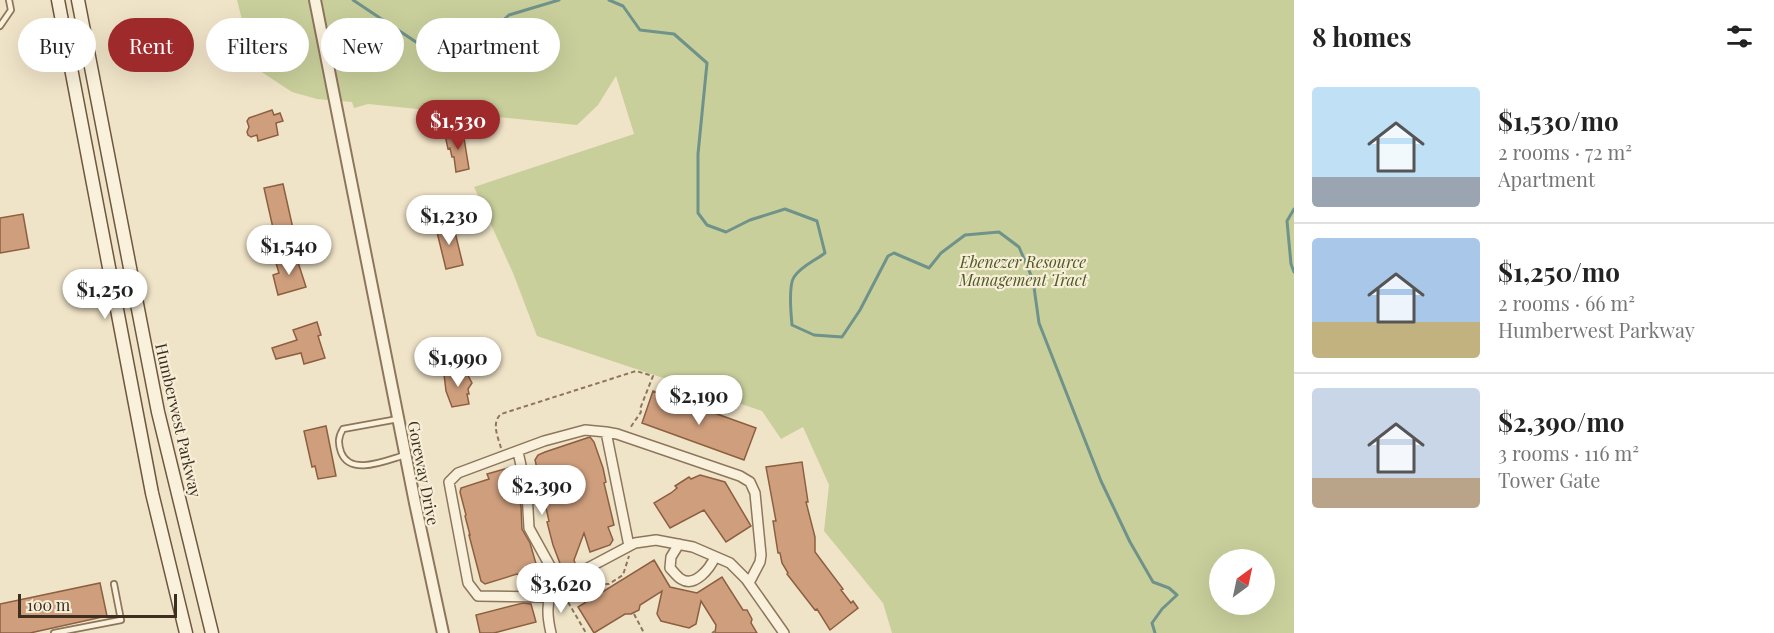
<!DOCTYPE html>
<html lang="en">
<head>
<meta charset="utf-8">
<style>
	:root { --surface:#fff; --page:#f6f6f6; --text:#222; --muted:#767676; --line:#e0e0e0; --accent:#9e2a2b }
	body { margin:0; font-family:"Playfair Display",serif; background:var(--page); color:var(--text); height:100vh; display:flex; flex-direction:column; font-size:22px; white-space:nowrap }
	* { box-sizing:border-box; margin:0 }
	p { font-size:20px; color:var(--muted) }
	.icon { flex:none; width:33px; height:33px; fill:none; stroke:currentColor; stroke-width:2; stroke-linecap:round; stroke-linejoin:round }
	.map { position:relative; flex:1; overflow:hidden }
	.sheet { display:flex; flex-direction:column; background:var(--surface); width:480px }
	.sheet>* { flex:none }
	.banner { position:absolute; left:18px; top:18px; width:570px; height:54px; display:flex; gap:12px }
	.needle { width:39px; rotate:33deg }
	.fabs { position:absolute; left:1209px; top:549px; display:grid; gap:12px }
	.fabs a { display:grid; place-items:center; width:66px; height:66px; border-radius:50%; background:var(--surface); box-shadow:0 6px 24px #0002; font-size:30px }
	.scale { position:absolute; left:18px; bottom:15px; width:159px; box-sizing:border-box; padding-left:6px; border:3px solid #3d2e20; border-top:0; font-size:16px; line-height:21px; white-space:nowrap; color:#3d2e20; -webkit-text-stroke:4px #f7eed8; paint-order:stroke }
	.price { position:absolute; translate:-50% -51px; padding:0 14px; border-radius:21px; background:#fff; color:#222; font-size:20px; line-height:39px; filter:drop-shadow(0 2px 3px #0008) }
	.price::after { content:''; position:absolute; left:50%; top:36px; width:18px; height:14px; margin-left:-9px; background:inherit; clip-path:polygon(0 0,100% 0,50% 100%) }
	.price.selected { background:var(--accent); color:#fff }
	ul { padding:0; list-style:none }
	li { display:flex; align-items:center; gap:18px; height:150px; padding:0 18px }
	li+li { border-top:2px solid var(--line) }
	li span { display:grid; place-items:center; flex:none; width:168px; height:120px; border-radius:6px; color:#555 }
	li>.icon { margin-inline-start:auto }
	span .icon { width:72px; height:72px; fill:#fffc; stroke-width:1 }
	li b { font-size:26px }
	h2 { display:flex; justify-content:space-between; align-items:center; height:72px; padding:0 18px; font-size:26px }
	.tag { padding:0 21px; border-radius:27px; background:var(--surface); box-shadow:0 6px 24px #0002; font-size:21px; line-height:54px }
	.tag.selected { background:var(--accent); color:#fff }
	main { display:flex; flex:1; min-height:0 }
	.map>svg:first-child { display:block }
</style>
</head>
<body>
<main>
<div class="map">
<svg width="1294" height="633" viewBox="0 0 1294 633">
	<rect width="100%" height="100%" fill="#f0e4c8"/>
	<path fill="#c9cf9b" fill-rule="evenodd" d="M237 0H1294V633H892L883 603 824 531 829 485 803 427 781 439 762 411 537 336 513 273 474 187 634 134 616 76 598 105 577 125 368 104 354 108 352 102 317 99 292 92 254 67ZM1220 560H1264V604H1220Z"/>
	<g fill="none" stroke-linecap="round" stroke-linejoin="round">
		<path stroke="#6f938a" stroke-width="3" d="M353 0 452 66 509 15 559 0
			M609 0 623 6 640 30 674 34 707 63 698 154V213L707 225 726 232 750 220 785 209 817 221 825 253C816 260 800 267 794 277 788 286 791 314 792 325L814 335 842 337 860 310 888 256 894 253 929 268 941 253 965 235 999 232 1019 247 1033 280 1039 323 1101 481 1130 542 1153 582 1169 588 1177 595 1162 609 1152 623 1155 633
			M1294 209 1287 221 1291 264 1294 272"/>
	</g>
	<path fill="#cf9f7d" stroke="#8d5f41" stroke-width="1.5" d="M272 110 274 115 280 113 283 121 276 123 278 135 258 141 257 135 251 137 248 135 247 132 249 127 247 121 249 118Z
		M463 132 469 169 456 172 454 157H452L450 148 448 149 445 135Z
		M283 184 294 233 275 237 264 188Z
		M23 214 29 248 0 253V218Z
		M453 224 463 265 446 269 436 228Z
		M296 256 306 287 278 295 273 275 279 273 276 263Z
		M317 322 321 335 318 336 325 358 304 364 301 353 276 359 272 348 297 340 293 330Z
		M465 370 472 383 468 389 469 394H467L469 404 452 407 446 391 444 374Z
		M653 391 756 428 744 460 642 423Z
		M326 426 336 476 318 479 315 466 312 467 304 431Z
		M590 437 594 442 603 468 606 482 604 483 614 525 608 527 613 540 610 545 590 552 584 533 574 560 575 563 566 567 561 566 553 545 547 522 549 521 535 460 538 455 545 452Z
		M802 462 808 502H806L815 537V552L843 589 841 590 851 603 853 601 858 608 830 630 817 609 815 610 787 574 788 573 782 563 780 553H778L773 521H776L766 467Z
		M508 468 513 471 515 479 519 493 517 494 521 506 522 529 530 543 539 574 536 583 531 580 527 582 526 578 517 574 485 584 481 581 469 535H470L465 516 466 515 460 492 461 488 489 479 487 474Z
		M700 475 725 482 751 526 726 542 704 510 670 528 654 503 671 493 677 488 675 486 689 477 691 479Z
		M654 560 670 587 697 593 722 577 743 610H747L752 619 751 623 757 633H715L716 625 701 601 696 624 689 628 661 621 657 614 662 591 640 605 639 610 631 614H625L594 633 578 607Z
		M100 583 107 616 30 633H0V604Z
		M523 603 531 604 536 622 494 633H480L476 615Z"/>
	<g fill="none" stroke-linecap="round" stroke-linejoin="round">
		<defs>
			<path id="service" d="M0 26 11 10 9 0
				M398 419 343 429C338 437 338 443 341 452 350 477 387 460 405 455
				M54 633 121 620 114 584"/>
			<path id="minor" d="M606 432 617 434 740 476 750 482 755 493 761 555 760 562 749 583
				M518 452 527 492 529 528 560 584
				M679 544 671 557 670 568C673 571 677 577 681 579 695 588 710 568 715 557
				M548 597 478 596 468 583 449 482 458 473 544 441 585 430 606 432 629 546
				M551 633C547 616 546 602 554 586L635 543 656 540 693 547 730 563 746 579 784 633"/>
			<path id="tertiary" d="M315 0 415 503 443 633"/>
			<path id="secondary" d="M58 0 152 493 186 633
				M78 0 158 412 212 633"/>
		</defs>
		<use href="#service" stroke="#8d765c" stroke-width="8"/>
		<use href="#minor" stroke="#8d765c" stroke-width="12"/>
		<use href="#tertiary" stroke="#8d765c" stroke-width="14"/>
		<use href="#secondary" stroke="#6f573f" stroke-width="15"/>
		<path stroke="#8d765c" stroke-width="2" stroke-dasharray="4.5 3" stroke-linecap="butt" d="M501 448C498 437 491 423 501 414L636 371 653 376 640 409 641 412 630 428
			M568 602 586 633
			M559 607 596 584H609L623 575 629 556
			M634 614 644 633
			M712 633 715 631"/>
		<use href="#service" stroke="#faf1dc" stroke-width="4.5"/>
		<use href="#minor" stroke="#faf1dc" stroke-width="9"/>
		<use href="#tertiary" stroke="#faf1dc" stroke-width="10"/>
		<use href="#secondary" stroke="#faf1dc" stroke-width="12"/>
	</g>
	<g text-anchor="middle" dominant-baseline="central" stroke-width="4.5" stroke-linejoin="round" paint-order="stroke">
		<g font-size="16" font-style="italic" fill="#4d5a26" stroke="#f7eed8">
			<text x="1023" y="261">Ebenezer Resource<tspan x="1023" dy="18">Management Tract</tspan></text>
		</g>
		<g font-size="16" fill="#3d2e20" stroke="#f7eed8">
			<text transform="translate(179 420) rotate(77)">Humberwest Parkway</text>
			<text transform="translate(424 473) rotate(79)">Goreway Drive</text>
		</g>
	</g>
</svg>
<div class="fabs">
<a><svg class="needle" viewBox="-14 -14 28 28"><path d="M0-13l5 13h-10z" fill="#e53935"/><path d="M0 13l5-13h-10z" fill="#767676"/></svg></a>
</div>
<div class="scale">100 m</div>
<b class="price selected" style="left:458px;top:151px">$1,530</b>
<b class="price" style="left:449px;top:246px">$1,230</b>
<b class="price" style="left:289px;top:276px">$1,540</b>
<b class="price" style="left:105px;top:320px">$1,250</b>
<b class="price" style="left:458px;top:388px">$1,990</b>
<b class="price" style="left:699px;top:426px">$2,190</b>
<b class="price" style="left:542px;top:516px">$2,390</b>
<b class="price" style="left:561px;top:614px">$3,620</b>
<div class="banner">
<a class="tag">Buy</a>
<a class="tag selected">Rent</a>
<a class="tag">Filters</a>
<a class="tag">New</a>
<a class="tag">Apartment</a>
</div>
</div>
<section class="sheet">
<h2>8 homes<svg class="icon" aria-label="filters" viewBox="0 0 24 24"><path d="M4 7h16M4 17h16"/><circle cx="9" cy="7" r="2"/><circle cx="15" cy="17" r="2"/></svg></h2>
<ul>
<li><span style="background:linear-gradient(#bfe0f5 75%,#9aa5b1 0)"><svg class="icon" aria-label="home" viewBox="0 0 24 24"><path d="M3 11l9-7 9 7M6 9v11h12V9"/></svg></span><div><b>$1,530/mo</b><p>2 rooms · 72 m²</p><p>Apartment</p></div></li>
<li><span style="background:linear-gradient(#a9c7e8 70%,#c2b280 0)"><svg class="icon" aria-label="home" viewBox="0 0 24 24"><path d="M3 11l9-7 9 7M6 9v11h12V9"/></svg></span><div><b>$1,250/mo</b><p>2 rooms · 66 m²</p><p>Humberwest Parkway</p></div></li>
<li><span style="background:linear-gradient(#c9d6e8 75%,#b9a48a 0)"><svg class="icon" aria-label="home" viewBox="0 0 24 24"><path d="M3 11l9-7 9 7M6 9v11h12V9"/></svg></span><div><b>$2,390/mo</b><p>3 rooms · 116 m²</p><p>Tower Gate</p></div></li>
</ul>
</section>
</main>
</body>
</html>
